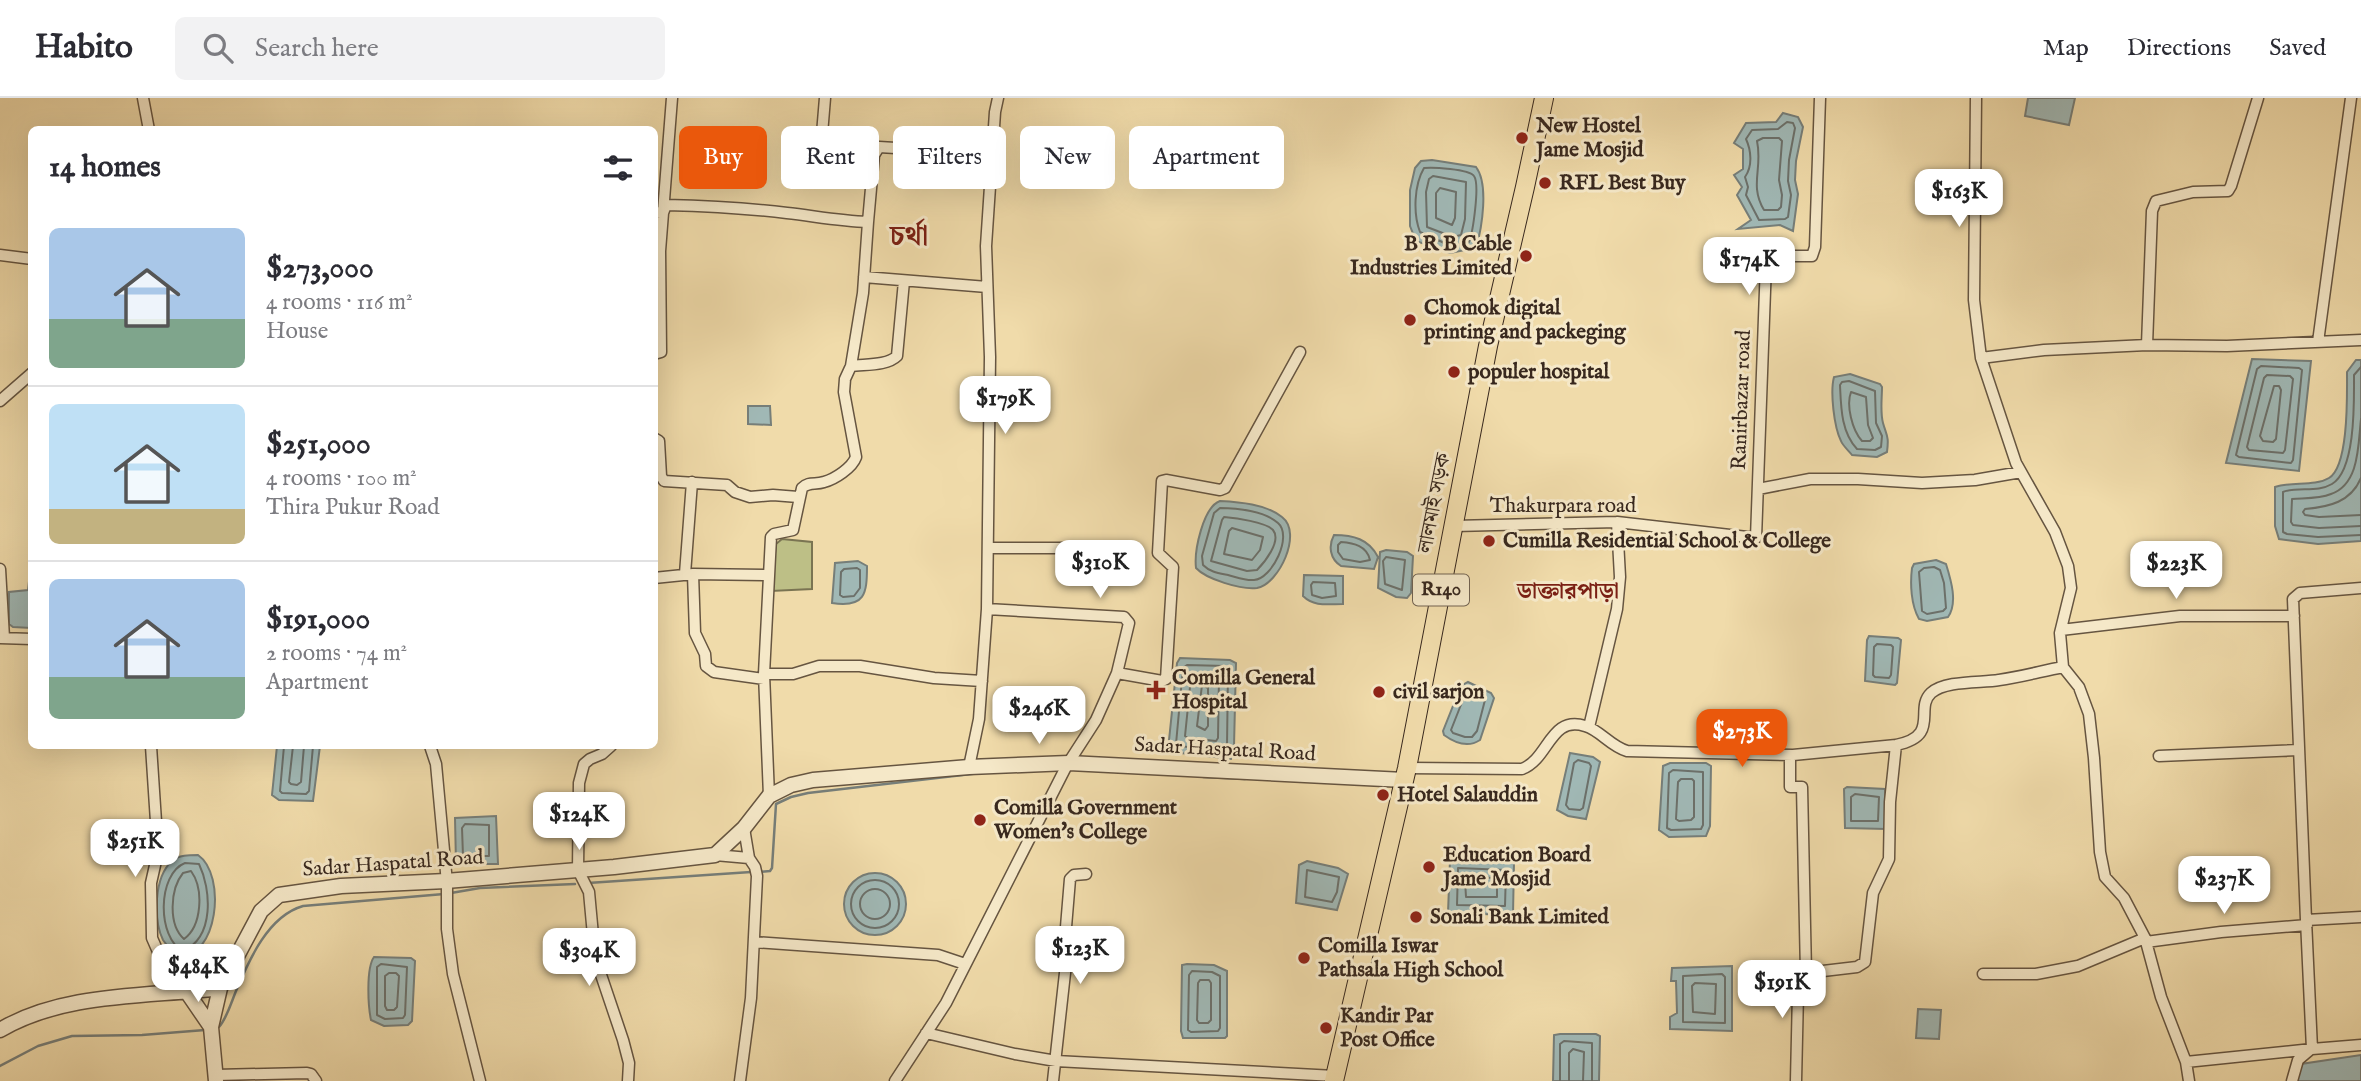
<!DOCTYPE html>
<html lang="en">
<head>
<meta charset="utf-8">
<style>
	:root { --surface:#fff; --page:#f2f2f3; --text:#2b2b33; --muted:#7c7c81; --line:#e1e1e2; --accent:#ea580c }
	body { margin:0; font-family:"IM FELL English","Noto Serif Bengali",serif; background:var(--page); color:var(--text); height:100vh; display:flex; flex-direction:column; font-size:26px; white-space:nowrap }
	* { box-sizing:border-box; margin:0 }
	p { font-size:23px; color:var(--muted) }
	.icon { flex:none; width:38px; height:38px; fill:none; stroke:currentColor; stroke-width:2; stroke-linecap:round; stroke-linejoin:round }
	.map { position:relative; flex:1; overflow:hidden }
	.details { position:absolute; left:28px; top:28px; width:630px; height:623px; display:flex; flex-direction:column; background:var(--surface); border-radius:10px; box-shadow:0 7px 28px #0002 }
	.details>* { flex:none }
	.top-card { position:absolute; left:679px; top:28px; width:665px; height:63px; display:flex; gap:14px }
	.price { position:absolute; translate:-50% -60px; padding:0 16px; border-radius:14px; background:#fff; color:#222; font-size:23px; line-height:46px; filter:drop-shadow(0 2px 4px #0008) }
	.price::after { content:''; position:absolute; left:50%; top:42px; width:21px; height:16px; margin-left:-10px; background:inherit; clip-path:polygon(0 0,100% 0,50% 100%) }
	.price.active { background:var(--accent); color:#fff }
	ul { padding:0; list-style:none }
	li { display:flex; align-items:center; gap:21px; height:175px; padding:0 21px }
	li+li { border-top:2px solid var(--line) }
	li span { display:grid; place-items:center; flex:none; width:196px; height:140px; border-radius:10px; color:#555 }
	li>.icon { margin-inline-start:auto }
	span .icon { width:84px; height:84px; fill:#fffc; stroke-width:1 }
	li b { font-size:30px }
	h2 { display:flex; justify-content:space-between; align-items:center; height:84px; padding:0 21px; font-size:30px }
	.tag { padding:0 24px; border-radius:10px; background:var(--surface); box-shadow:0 7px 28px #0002; font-size:24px; line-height:63px }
	.tag.active { background:var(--accent); color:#fff }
	header { display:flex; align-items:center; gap:42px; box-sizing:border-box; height:98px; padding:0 35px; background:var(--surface); border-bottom:2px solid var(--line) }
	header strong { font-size:33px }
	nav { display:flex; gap:38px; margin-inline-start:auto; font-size:24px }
	.search { width:490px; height:63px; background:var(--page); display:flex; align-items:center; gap:18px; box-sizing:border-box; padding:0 24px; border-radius:10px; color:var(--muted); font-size:26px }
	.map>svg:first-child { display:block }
</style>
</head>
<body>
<header>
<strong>Habito</strong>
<div class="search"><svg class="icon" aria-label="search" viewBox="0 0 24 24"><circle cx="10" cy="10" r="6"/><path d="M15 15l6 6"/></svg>Search here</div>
<nav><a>Map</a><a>Directions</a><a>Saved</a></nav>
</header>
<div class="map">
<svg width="2361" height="983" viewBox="0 0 2361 983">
	<rect width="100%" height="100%" fill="#f0dbaa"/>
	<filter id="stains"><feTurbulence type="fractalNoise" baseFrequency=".00286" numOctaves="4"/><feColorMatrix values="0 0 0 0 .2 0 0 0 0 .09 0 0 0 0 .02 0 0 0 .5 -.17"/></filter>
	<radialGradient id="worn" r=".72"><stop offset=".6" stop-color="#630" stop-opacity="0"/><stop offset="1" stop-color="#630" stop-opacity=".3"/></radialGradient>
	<path fill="#bdbf86" stroke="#7a7452" stroke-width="2" d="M782 441 812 444V491L771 493 776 446Z"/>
	<path fill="#a0b8b5" stroke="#767e79" stroke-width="2" d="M2028 0H2075L2069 27 2025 18Z
		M1783 15 1798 19 1803 29 1796 63 1795 82 1798 96 1793 133 1780 127 1738 131 1751 122 1737 97 1742 89 1734 77 1743 71V51L1734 45 1746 25 1776 24Z
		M1432 62 1476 69C1489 86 1482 130 1476 150L1450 155 1416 143 1410 128V92L1415 70 1421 63Z
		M2252 261 2311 263 2299 373 2226 365Z
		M2356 262H2361V443L2318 446 2279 441 2275 428V389C2292 383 2314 389 2329 380 2349 368 2347 296 2347 274Z
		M1850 276 1880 286 1882 289C1882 300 1880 314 1883 325 1887 339 1889 338 1887 354L1877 359 1852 357C1849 353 1843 348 1841 343 1834 329 1830 294 1834 279Z
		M748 308H770L771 327 748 326Z
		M1220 403C1239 404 1266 406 1282 419 1303 435 1279 486 1257 490 1241 492 1206 481 1196 470 1194 453 1203 409 1220 403Z
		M1334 437C1353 437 1369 441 1378 459L1374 471 1341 468C1330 461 1328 448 1334 437Z
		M1386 452 1407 454 1413 458 1411 495 1407 500 1396 499 1378 490 1380 454Z
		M1936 462 1946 466C1951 482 1958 505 1948 519L1927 523 1919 521C1911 507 1910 486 1912 470L1914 466Z
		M858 463 867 468C867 496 865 510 832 505L835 465Z
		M31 465V530L13 529 9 526V494L28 492Z
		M1304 477 1343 478V506C1328 506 1314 509 1303 498Z
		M1869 538 1898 540 1901 542 1897 585 1895 587 1865 583 1867 542Z
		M1180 560 1230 562 1236 565 1234 648 1231 661 1172 654 1168 652 1177 565Z
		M1468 584 1491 595 1494 600 1480 642C1468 650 1455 645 1444 637L1443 633 1461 588Z
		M277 648H320L313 703 279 702 272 697Z
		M1570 655 1593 659 1600 664 1586 721 1568 718 1557 712Z
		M1670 665H1706L1711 668 1710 728 1706 738 1669 739 1659 732 1663 668Z
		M1847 689 1885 691 1886 731 1845 730 1844 691Z
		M496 718 498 766H456L455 720Z
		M198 757C227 777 218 862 177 859 172 854 167 848 163 842 153 821 154 779 172 763 179 757 189 757 198 757Z
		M1450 762 1514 764 1513 817 1448 815Z
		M1307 763 1338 770 1348 776 1337 812 1296 805 1299 767Z
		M844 806a31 31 0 1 1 62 0a31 31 0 1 1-62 0Z
		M374 859 411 860 415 863 412 923 408 927 384 928 371 922C368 908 366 870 374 859Z
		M1187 866 1214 867 1227 873V938L1225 940H1183L1181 933 1182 867Z
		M1732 868V933L1670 931V919L1677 915 1676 883H1671L1672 870Z
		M1918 911 1941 912 1939 941 1916 940Z
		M1560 936H1596L1600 938 1599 983H1553L1554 937Z
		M2361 957V983H2295L2301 966Z"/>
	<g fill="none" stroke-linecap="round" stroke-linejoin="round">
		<path stroke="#6c706a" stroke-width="2" d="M1787 24 1793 25 1795 30 1789 62 1788 83 1791 97 1788 119 1785 121 1759 122 1746 97 1748 89 1745 79C1753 68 1751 52 1746 41L1752 32 1778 31Z
			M1763 40H1779L1782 43 1779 82 1782 97 1781 109 1778 112H1764C1749 87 1763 70 1757 43Z
			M1424 70C1432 69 1469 71 1474 78 1480 86 1473 134 1469 144L1451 148 1420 134C1413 116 1414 87 1424 70Z
			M1433 78 1466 84 1465 121 1461 137 1453 139 1427 129 1426 94 1429 81Z
			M1440 90 1456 94 1455 120 1452 127 1436 120V95Z
			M2261 268 2299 270 2302 272 2293 362 2291 365 2239 359 2236 357 2257 271Z
			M2361 269 2354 277C2354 302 2356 372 2332 386 2317 395 2298 388 2283 394V434L2287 436 2318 439 2361 437
			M2267 277 2290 278 2293 281 2285 352 2283 355 2249 352 2247 349 2264 280Z
			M1849 283 1875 293 1876 325 1882 338 1881 349 1875 352 1857 351C1841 334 1841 309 1840 287L1842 284Z
			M2274 288H2279L2281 292 2276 341 2273 344 2263 343 2260 338Z
			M1851 294 1866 299 1868 327 1873 340 1870 343H1862C1852 332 1846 307 1851 294Z
			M2361 321C2358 346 2360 386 2331 396 2319 401 2305 400 2292 401L2291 424 2293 427 2319 430 2361 428
			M2361 380C2351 404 2329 409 2305 411L2303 414 2305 417 2319 419 2361 417
			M1220 410C1237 410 1265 413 1278 425 1293 438 1272 481 1254 482 1246 483 1236 479 1228 477 1218 475 1210 474 1203 467L1202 458 1214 415Z
			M1224 419C1235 420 1266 424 1273 432 1282 443 1264 465 1257 472L1247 473 1211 463 1222 422Z
			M1232 430 1263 439 1260 452 1252 462 1224 456 1229 433Z
			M1341 444C1354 445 1367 448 1370 462L1360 464 1343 461 1338 454V447Z
			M1386 459 1405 462 1402 492 1385 486 1383 463Z
			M1934 469 1940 472 1944 485 1946 510 1943 513 1927 516 1922 513 1919 474 1924 470Z
			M844 471 857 470 860 472V490L854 498 843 499 840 497 841 474Z
			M1313 484 1335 485 1336 498 1322 500 1312 497 1311 487Z
			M1877 546 1891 547 1893 549 1891 577 1889 580 1875 579 1873 577 1874 549Z
			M1187 567 1225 568 1228 571 1227 648 1224 653 1179 648 1176 646 1183 570Z
			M1194 576 1216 577 1219 579 1218 640 1216 643 1188 640 1185 638 1191 579Z
			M1202 587 1208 590V628L1205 632 1197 628Z
			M1470 592 1484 599 1485 602 1477 633 1472 639H1465L1453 635 1451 632 1466 594Z
			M284 648 280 693 282 695 306 696 309 693 313 648
			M293 648 289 684 291 686 297 687 301 684 304 648
			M1578 662 1589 665 1591 668 1583 710 1580 712 1569 711 1566 707 1574 665Z
			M1673 672 1703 674V727L1701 731 1671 732 1667 730 1669 675Z
			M1681 681H1692L1694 683V719L1691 722 1679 723 1676 721 1678 684Z
			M1855 696 1879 699 1878 723H1851V699Z
			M465 726 489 727V758H463L462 730Z
			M185 765 199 766C211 791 215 839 183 853 157 840 157 776 185 765Z
			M1458 770 1506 772 1505 808 1457 807Z
			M1307 772 1339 779 1337 794 1332 804 1305 799Z
			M191 773C204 791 202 828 184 841 168 827 170 791 183 775Z
			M1467 779 1497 780V799H1466L1465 782Z
			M851 806a24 24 0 1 1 48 0a24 24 0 1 1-48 0Z
			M860 806a15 15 0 1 1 30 0a15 15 0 1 1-30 0Z
			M381 866 407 869 405 917 403 920 385 921 377 917V869Z
			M1192 873 1212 874 1220 878V930L1218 933 1191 934 1188 932 1189 877Z
			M389 875H396L399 878 397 909 394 912H387L385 908V878Z
			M1722 876 1725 879V925L1683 924V878Z
			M1200 882H1209L1211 885V922L1208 925H1199L1197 922 1198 885Z
			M1695 885 1716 886 1715 916 1693 914 1692 888Z
			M1560 983V946L1564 943 1592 945V983
			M1569 983V955L1573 951 1584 954 1583 983"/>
		<path stroke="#767e79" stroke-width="2.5" d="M1203 679 1245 681
			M758 774 770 773 772 770 776 706 791 699 808 695 980 675
			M588 785 751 774
			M451 795 480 790 575 786
			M219 929C227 920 231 905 236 893 249 862 268 818 303 808L444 796
			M0 968 38 948 72 938 142 937 205 932"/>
		<defs>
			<path id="minor" d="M143 0 149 32
				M1976 0 1974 202 1981 260 2016 365 2055 434 2068 468 2071 490 2060 535 2063 569 2079 589 2089 616 2094 660 2100 754 2105 779 2124 800 2145 840 2161 899 2186 964 2189 983
				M822 36 825 0
				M654 114 663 115 666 107C706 108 746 110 787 115 814 118 840 123 868 124L874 57 879 49 912 51 992 65
				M0 157 32 161
				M864 179 987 189
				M2318 244 2351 0
				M2147 247 2152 113 2156 103 2193 94 2228 93 2231 88 2258 0
				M654 256 661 254 660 153 672 0
				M1981 260 2044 252 2147 247 2227 248 2361 242
				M851 268C865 266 887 268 897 258L904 183
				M0 303 32 275
				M654 340 659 343 661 378 664 383 727 387 735 394 750 399 773 397 798 399
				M1758 391 1810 381H1858L1922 385 1975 382 2021 374
				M1454 428 1617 424 1756 440 1766 165 1769 158H1812L1815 149 1820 0
				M988 450H1063
				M0 471 4 540
				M685 476 692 384
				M693 476 695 535 705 556 706 568 714 574 764 581
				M654 480 693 476 767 477
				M2361 490 2300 495 2293 501 2306 822 2361 819
				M987 511 1124 519 1129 525 1117 575
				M2061 532 2180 518H2294
				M0 540 32 541
				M764 576H793L819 568H860L934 580 982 583
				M1589 629 1617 511 1620 479 1617 424
				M151 648 158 754 151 785 152 840 159 856 187 894
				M430 648 436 666 447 785V831L453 876 480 983
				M611 648 602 656 590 661 584 666 579 685 578 772 589 794 595 859 623 942 629 965 628 983
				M1790 657V689H1802L1806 875 1801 882 1798 895 1796 983
				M2159 658 2299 652
				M969 669 979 621 987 511 990 259 986 148 995 14 998 0
				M1407 670 1522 671C1549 661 1550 617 1585 628 1600 632 1610 648 1627 653L1793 657 1896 647C1941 638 1914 611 1931 595 1945 582 1982 585 1999 582 2021 579 2042 573 2063 569
				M769 698 764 576 771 439 774 436 793 432 802 390C809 383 815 387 824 384 835 381 852 370 856 359L844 294 845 281 851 268 863 195 868 124
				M715 757 749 760
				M2306 822 2312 951 2361 947
				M754 844 938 857 965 866
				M2146 844 2221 834 2307 827
				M1806 875 1857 869 1865 864 1873 795 1889 761 1890 704 1896 647
				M1983 876H2036L2078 868 2145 840
				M926 935 1015 956 1056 963 1335 978
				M2186 964 2312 951
				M216 977 307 975 311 976 316 983
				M740 983 751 900 757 778 755 769 749 760 744 730
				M895 983 946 905 1067 667 1096 622 1117 575 1162 583 1166 581 1173 469 1158 455 1162 383 1166 382 1220 392 1225 390 1300 254
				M1053 983 1067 857 1066 829 1070 781 1074 777 1086 776
				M2292 983 2298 962 2311 951"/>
			<path id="tertiary" d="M187 894 211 929
				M0 932C64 894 148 899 220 890
				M216 983 211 929 220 890 261 813 279 797 341 788 446 783 614 769 715 757 744 730 769 698 791 687 813 682 969 669 1069 665 1404 682"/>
			<path id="primary" d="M1334 983 1407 670 1488 248 1525 89 1544 0"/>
		</defs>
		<use href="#minor" stroke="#665541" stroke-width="13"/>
		<use href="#tertiary" stroke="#665541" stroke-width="17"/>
		<use href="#primary" stroke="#38281e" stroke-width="20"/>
		<use href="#minor" stroke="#f5e8c8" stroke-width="10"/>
		<use href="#tertiary" stroke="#f5e8c8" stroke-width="14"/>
		<use href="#primary" stroke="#f0dbaa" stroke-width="18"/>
	</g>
	<g fill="#8f2418" stroke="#f5e8c8" stroke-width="2.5">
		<circle cx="1522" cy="40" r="7"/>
		<circle cx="1545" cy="85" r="7"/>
		<circle cx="1526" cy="158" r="7"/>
		<circle cx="1410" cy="222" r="7"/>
		<circle cx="1454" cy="274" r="7"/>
		<circle cx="1489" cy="443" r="7"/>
		<path d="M1152.5 581.5h7v7h7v7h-7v7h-7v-7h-7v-7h7z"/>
		<circle cx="1379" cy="594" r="7"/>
		<circle cx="1383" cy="697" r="7"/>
		<circle cx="980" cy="722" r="7"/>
		<circle cx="1429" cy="769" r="7"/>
		<circle cx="1416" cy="819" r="7"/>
		<circle cx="1304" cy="860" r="7"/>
		<circle cx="1326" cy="930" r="7"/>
	</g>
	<g text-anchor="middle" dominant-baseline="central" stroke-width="6" stroke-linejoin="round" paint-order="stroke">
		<rect fill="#f5e8c8" stroke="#716251" stroke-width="2" x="1413" y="476.5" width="56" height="31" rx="5"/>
		<g font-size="19" font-weight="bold" fill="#38281e">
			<text x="1441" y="492">R140</text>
		</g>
		<g font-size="21" font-weight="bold" fill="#38281e" stroke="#f5e8c8" text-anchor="start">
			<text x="1536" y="28">New Hostel<tspan x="1536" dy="24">Jame Mosjid</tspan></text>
			<text x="1559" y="85">RFL Best Buy</text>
			<text x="1512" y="146" text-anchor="end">B R B Cable<tspan x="1512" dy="24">Industries Limited</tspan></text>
			<text x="1424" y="210">Chomok digital<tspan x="1424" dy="24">printing and packeging</tspan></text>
			<text x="1468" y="274">populer hospital</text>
			<text x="1503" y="443">Cumilla Residential School &amp; College</text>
			<text x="1172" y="580">Comilla General<tspan x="1172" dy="24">Hospital</tspan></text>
			<text x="1393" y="594">civil sarjon</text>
			<text x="1397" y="697">Hotel Salauddin</text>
			<text x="994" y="710">Comilla Government<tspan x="994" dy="24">Women's College</tspan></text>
			<text x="1443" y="757">Education Board<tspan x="1443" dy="24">Jame Mosjid</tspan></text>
			<text x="1430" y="819">Sonali Bank Limited</text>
			<text x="1318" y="848">Comilla Iswar<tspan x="1318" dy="24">Pathsala High School</tspan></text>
			<text x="1340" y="918">Kandir Par<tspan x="1340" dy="24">Post Office</tspan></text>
		</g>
		<g font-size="21" fill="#38281e" stroke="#f5e8c8">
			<text transform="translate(1742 302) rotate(-88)">Ranirbazar road</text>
			<text transform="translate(1435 405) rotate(-79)">লালমাই সড়ক</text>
			<text x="1563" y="408">Thakurpara road</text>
			<text transform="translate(1225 652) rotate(3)">Sadar Haspatal Road</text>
			<text transform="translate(393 766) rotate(-4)">Sadar Haspatal Road</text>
		</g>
		<g font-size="23" font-weight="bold" fill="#7a1f14" stroke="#f5e8c8">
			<text x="1568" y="493">ডাক্তারপাড়া</text>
		</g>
		<g font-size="28" font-weight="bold" fill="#7a1f14" stroke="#f5e8c8">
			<text x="909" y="139">চর্থা</text>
		</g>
	</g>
	<rect width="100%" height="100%" filter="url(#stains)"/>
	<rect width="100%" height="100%" fill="url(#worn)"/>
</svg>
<b class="price" style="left:1959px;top:131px">$163K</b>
<b class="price" style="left:1749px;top:199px">$174K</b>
<b class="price" style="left:1005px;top:338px">$179K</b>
<b class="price" style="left:1100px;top:502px">$310K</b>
<b class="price" style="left:2176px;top:503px">$223K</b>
<b class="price" style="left:1039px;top:648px">$246K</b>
<b class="price active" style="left:1742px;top:671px">$273K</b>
<b class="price" style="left:579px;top:754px">$124K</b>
<b class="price" style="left:135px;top:781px">$251K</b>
<b class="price" style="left:2224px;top:818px">$237K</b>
<b class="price" style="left:1080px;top:888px">$123K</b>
<b class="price" style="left:589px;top:890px">$304K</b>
<b class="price" style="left:198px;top:906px">$484K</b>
<b class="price" style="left:1782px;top:922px">$191K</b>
<div class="top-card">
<a class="tag active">Buy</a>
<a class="tag">Rent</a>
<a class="tag">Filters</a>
<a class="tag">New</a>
<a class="tag">Apartment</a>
</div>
<section class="details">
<h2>14 homes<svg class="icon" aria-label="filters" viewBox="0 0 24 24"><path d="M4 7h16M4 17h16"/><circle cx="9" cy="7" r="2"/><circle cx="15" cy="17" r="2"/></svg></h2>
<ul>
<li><span style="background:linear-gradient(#a9c7e8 65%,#7fa58c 0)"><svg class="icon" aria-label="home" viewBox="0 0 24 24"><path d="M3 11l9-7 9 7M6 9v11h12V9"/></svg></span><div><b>$273,000</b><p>4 rooms · 116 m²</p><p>House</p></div></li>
<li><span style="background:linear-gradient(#bfe0f5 75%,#c2b280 0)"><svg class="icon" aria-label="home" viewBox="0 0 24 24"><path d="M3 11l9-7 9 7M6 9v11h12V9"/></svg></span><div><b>$251,000</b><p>4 rooms · 100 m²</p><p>Thira Pukur Road</p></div></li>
<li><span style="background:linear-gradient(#a9c7e8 70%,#7fa58c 0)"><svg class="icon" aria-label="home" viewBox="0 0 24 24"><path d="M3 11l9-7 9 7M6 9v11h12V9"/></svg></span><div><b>$191,000</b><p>2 rooms · 74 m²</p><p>Apartment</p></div></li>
</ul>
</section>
</div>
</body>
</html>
